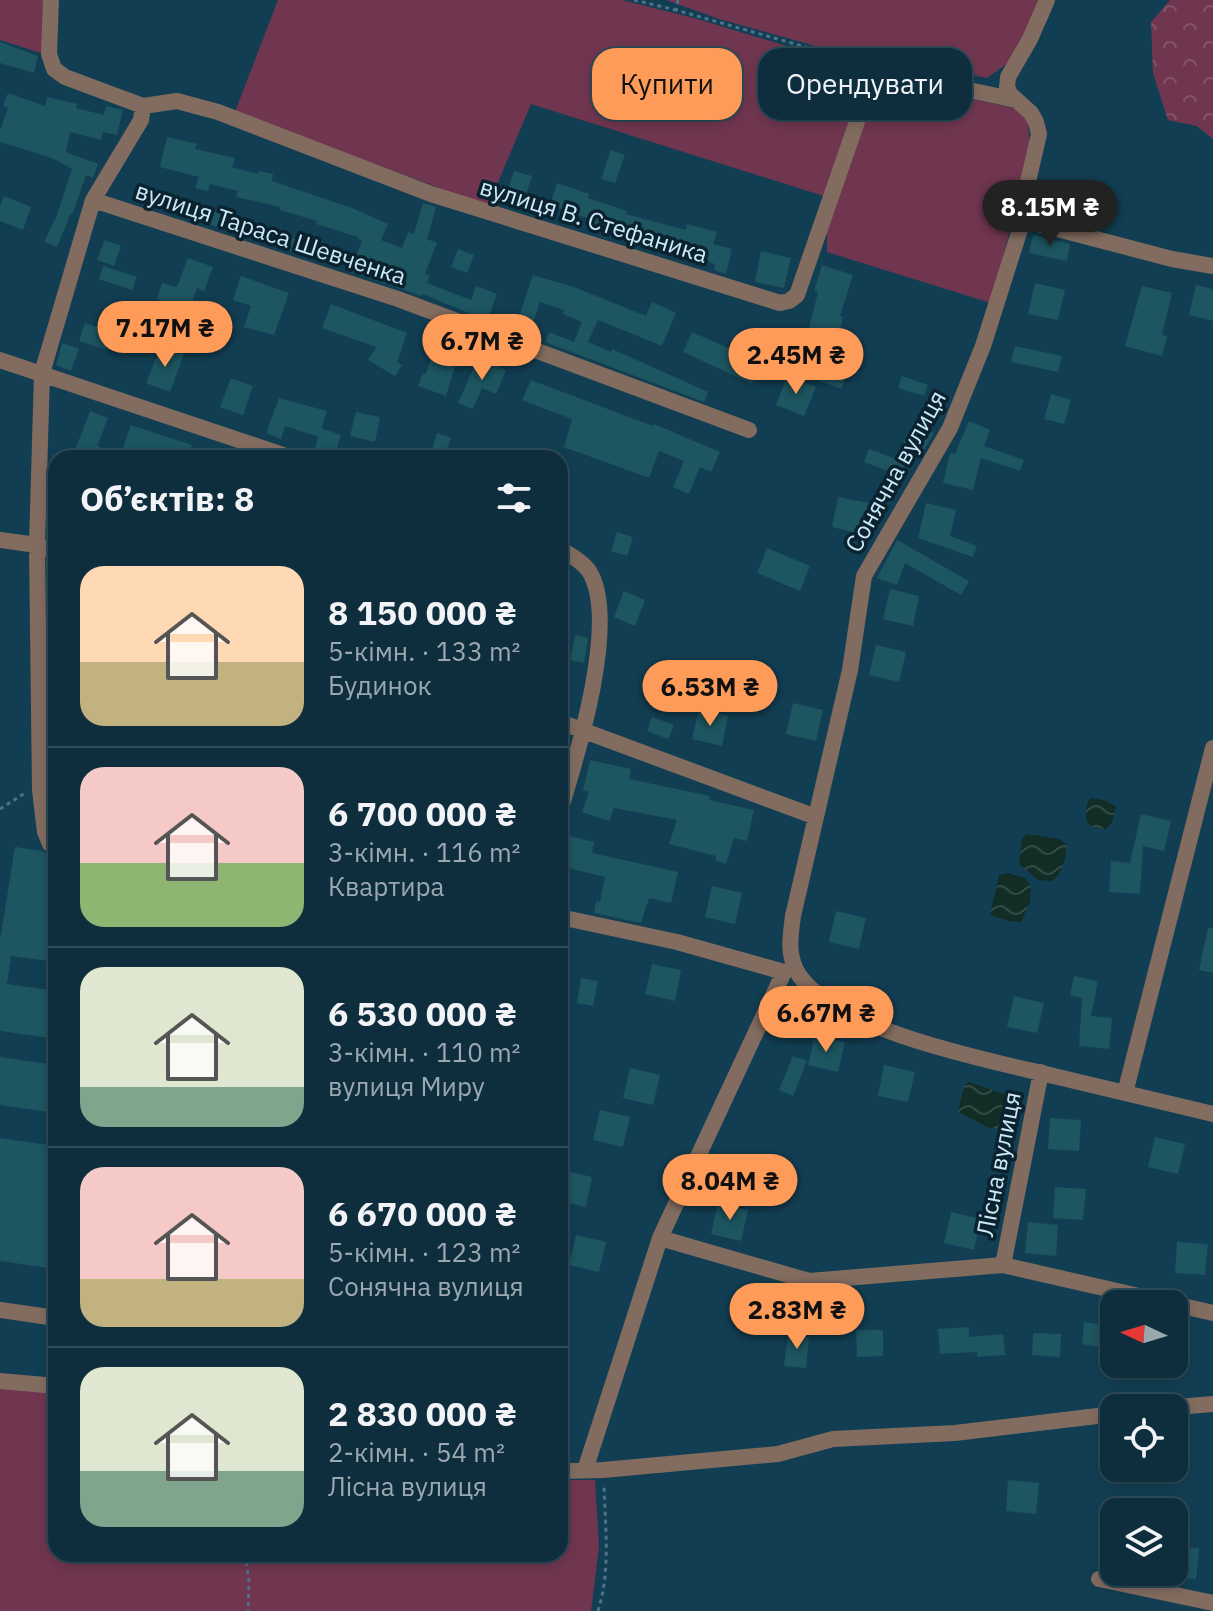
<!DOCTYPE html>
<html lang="uk">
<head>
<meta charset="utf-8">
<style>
	:root { --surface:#0e2e3e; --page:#1c3a49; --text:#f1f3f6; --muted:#9ba8b0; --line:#2e4a58; --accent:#fe9b58 }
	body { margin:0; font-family:"IBM Plex Sans",sans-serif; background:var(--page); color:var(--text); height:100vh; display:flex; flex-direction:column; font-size:30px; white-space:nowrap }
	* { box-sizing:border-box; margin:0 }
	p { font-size:26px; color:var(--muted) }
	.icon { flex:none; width:44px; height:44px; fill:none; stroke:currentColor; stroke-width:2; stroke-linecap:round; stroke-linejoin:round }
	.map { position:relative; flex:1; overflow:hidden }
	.panel { position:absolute; left:48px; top:450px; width:520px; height:1112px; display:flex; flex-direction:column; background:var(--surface); border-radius:24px; box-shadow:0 4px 12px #0003,0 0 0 2px var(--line) }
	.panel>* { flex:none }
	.hud { position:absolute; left:592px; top:48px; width:500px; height:72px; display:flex; gap:16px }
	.needle { width:52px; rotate:274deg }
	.buttons { position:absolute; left:1100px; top:1290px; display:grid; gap:16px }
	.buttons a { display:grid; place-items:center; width:88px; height:88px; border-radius:16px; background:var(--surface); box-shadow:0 4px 12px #0003,0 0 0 2px var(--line); font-size:40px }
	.price { position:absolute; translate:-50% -68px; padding:0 18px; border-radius:28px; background:var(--accent); color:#111; font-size:26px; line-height:52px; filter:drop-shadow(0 2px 4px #0008) }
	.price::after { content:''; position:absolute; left:50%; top:48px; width:24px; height:18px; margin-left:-12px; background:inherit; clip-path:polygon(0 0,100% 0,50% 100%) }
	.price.selected { background:#222; color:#fff }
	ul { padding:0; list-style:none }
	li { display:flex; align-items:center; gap:24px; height:200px; padding:0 32px }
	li+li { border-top:2px solid var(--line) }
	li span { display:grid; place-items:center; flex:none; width:224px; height:160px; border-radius:24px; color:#555 }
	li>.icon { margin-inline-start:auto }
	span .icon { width:96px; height:96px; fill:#fffc; stroke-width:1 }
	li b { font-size:34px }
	h2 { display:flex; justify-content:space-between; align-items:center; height:96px; padding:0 32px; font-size:34px }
	.pill { padding:0 28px; border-radius:24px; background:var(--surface); box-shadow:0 4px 12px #0003,0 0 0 2px var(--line); font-size:28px; line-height:72px }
	.pill.selected { background:var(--accent); color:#111 }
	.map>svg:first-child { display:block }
</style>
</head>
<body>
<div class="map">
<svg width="1213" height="1611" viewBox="0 0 1213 1611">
	<defs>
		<pattern id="forest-crowns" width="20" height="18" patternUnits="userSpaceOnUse" patternTransform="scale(2)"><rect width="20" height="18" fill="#703650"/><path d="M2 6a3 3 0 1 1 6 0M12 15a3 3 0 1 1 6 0" fill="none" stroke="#83536a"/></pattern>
		<pattern id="water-waves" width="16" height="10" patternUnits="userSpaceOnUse" patternTransform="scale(2)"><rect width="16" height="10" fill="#112d25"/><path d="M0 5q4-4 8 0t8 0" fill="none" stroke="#324b45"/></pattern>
	</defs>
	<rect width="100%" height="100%" fill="#123e53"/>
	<path fill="url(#forest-crowns)" d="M1170 0H1213V139L1197 126 1168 120 1153 73 1151 22Z"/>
	<path fill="#703650" d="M0 0H47L44 54 0 40Z
		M278 0H622L694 18 800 50 879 80 1019 109 1028 120 1030 154 991 303 827 252V197L531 104 488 206 235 112Z
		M666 0H1053C1049 35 1014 59 987 78L904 60 882 62 848 55 719 19Z
		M0 1383 56 1389V1554H560V1480H595L599 1547 591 1611H0Z"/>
	<path fill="url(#water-waves)" d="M1092 798 1107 801 1116 807 1112 822 1106 829C1084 829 1084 819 1088 800Z
		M1027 834 1060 839 1067 845C1065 859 1064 871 1052 881L1038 880 1019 864 1022 838Z
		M1009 873 1025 878 1031 886 1030 902 1021 922 1009 921 990 915 999 875Z
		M969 1082 1010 1096V1109L1000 1128H989L958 1112 964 1086Z"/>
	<path fill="#1d5560" d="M0 42 38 56 34 73 0 63Z
		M8 93 45 106 47 97 77 104 76 108 104 115 106 106 123 110 117 135 103 132 101 140 70 132 66 152 98 164 93 178 86 175 73 213H71L57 247 44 242 57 215 72 169 52 158 0 142V130L8 108 3 106Z
		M167 137 197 144 195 149 235 158 232 167 258 174 259 171 273 174 272 181 352 208 388 224 381 240 402 248 408 232 414 234 423 203 436 207 427 239 437 243 425 274 430 276 427 283 471 300 476 286 497 294 487 321 423 294 422 296 350 272 362 241 358 239V237L316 224 317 221 280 210V207L236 197 238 191 210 184 208 191 195 188 199 177 160 167Z
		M611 150 625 155 615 183 601 179Z
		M514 171 532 176 525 198 507 193Z
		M557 183 589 194 588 198 627 211 626 214 686 230 687 224 717 232 713 244 732 249 726 274 714 270 715 264 679 253 680 250 590 224 592 220 550 205Z
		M4 196 31 207 23 230 0 221V206Z
		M209 210 245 222 246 220 306 243 302 255 205 223Z
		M1033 235 1070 244 1067 261 1029 253Z
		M105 240 121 246 114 266 97 260Z
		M458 249 474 255 467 273 451 267Z
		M761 251 791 258 784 288 755 282Z
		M188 258 213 267 204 291 197 288 189 311 157 299 162 283 177 287Z
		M822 265 853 275 840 316 843 317 836 347 806 340 818 292 814 291Z
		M103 266 137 277 132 290 99 279Z
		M533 275 574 287 646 316 652 302 676 313 662 346 598 320 588 342 611 352 612 349 708 392 704 402 545 342 549 332 574 342 582 322 563 314 564 310 540 302 532 325 518 320Z
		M241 276 289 293 274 335 244 327 251 306 233 300Z
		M1035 283 1065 290 1058 320 1028 314Z
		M1196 285 1213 289V321L1189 315Z
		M1142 286 1172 293 1162 335 1167 336 1162 356 1125 346Z
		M331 304 407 333 397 362 402 365 395 376 368 360 376 347 322 328Z
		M85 323 113 332 107 350 79 341Z
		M692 332 733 350 736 343 764 355 752 384 683 352Z
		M62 343 79 349 71 371 56 365Z
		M161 345 184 354 170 392 146 383Z
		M435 345 459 352 446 396 418 386 423 373 426 374Z
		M1015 346 1062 356 1058 372 1011 362Z
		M478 358 506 370 496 394 482 388 473 409 458 403Z
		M819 364 847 375 841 389 814 379Z
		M787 376 816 387 804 416 776 405Z
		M902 376 928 385 924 396 898 388Z
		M231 378 253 386 243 415 220 407Z
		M531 380 653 426 654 424 720 452 711 472 700 467 689 494 673 487 684 461 659 451 649 478 564 447 572 419 522 400Z
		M1051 394 1071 400 1064 424 1044 419Z
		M279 398 327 411 319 437 285 426 281 439 266 433Z
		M90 411 108 418 97 446 120 456 131 425 192 445 188 458H72Z
		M356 412 380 417 375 442 350 436Z
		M969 421 990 430 984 446 1024 460 1020 471 981 458 973 490 943 483 950 453 955 454Z
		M913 422 934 433 924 450 912 444 901 476 864 462 869 449 896 459Z
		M321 428 341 435 335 454 315 448Z
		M437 433 451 438 444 458 430 456Z
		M838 497 868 503 861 534 832 527Z
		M926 503 956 510 950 536 977 546 973 557 918 538Z
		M617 532 633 537 627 556 611 551Z
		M897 540 969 581 961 595 905 563 897 585 877 578Z
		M767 548 810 566 800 591 757 573Z
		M890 589 919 596 913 626 883 619Z
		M624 591 645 600 635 626 614 617Z
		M575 635 588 638 584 663 570 660Z
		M876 645 906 652 899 682 869 675Z
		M793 703 823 710 816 741 786 734Z
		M699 709 728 716 722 746 692 739Z
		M652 717 674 725 668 739 647 731Z
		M590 760 631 769 629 779 710 796 709 800 754 810 747 841 734 838 726 864 715 860 716 856 669 844 677 820 614 808 609 821 582 812 589 792 583 790Z
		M1141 814 1171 821 1164 851 1143 846 1140 894 1109 892 1111 861 1130 863Z
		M565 835 594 842 592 853 678 872 671 903 649 898 641 923 594 913 596 901 600 902 605 877 560 866Z
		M15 847 42 851 56 858V879L51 878 47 910 56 911V962L11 956 7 984 56 991V1039L0 1031V940Z
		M712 886 742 893 735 924 705 917Z
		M836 911 866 918 859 949 829 942Z
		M1208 928H1213V973L1199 970Z
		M652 964 681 970 675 1001 645 994Z
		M1074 976 1098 981 1091 1016 1112 1018 1109 1049 1079 1046 1082 998 1070 995Z
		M581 978 598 981 593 1006 577 1003Z
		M1014 996 1044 1003 1037 1033 1007 1027Z
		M815 1035 845 1042 838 1072 808 1065Z
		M793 1056 807 1061 793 1096 779 1090Z
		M0 1057 56 1065V1113L0 1105Z
		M884 1065 915 1072 908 1102 878 1096Z
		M630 1068 660 1075 653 1105 623 1098Z
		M600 1110 630 1117 623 1147 593 1140Z
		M1050 1118 1081 1120 1079 1151 1048 1149Z
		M1155 1137 1185 1144 1178 1174 1148 1167Z
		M0 1138 56 1146V1192H51L47 1218 56 1219V1269L0 1261Z
		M563 1170 592 1177 586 1207 560 1201Z
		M1055 1187 1086 1189 1083 1220 1053 1218Z
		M718 1203 748 1210 741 1241 711 1234Z
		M951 1212 981 1219 974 1250 944 1243Z
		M1028 1222 1058 1225 1056 1256 1025 1253Z
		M576 1235 606 1242 599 1272 569 1265Z
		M1177 1242 1208 1244 1205 1275 1175 1273Z
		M1084 1322 1114 1326 1111 1360 1100 1359 1101 1347 1082 1344Z
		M969 1327V1337L1003 1334 1005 1355 977 1357V1352L940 1354 938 1329Z
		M856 1330H883V1356L857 1357Z
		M1033 1333 1061 1334 1060 1357 1032 1355Z
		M788 1334 809 1337 806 1368 784 1366Z
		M1008 1480 1039 1483 1036 1514 1006 1511Z
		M1174 1546 1199 1548 1196 1579 1174 1577Z"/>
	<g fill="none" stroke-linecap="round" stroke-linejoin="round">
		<path stroke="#4c7387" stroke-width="3" stroke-dasharray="4 4" stroke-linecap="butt" d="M634 0 676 10
			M678 0 676 10 865 64
			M0 809 25 793
			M245 1554 249 1581 248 1611
			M598 1611C611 1570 605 1526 604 1484"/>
		<path stroke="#826c5f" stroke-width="16" d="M51 0 49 54 54 69 65 77 143 106 177 101 218 112 431 194 780 303 789 301 797 295 868 90 879 71 1016 100
			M1047 0 1030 39 1008 77 1007 87 1010 94 1031 113 1036 122 1039 134 1024 199 1023 220 983 346 950 428 864 576 850 670 793 916C790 937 787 957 799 975 838 1032 993 1061 1058 1077 1110 1089 1161 1102 1213 1114
			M93 200 398 299 749 430
			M1023 220 1172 259 1213 266
			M0 360 292 458
			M0 540 37 545 56 552
			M560 549C569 554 583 562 589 571 620 620 576 759 560 811
			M560 722 816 817
			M56 847 50 844 45 832 40 790 37 545 42 373 93 200 141 120 143 106
			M560 917 677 942 784 972
			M1125 1093 1213 748
			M660 1238 809 1281 1003 1265 1213 1313
			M1003 1265 1041 1072
			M0 1310 56 1318
			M0 1381 56 1386
			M1165 1408 1213 1404
			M585 1470 660 1238 784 972
			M560 1471 603 1470 778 1454 833 1439 955 1433 1114 1414
			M1099 1579 1213 1603"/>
	</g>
	<g text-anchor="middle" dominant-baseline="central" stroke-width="7" stroke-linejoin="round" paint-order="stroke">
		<g font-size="24" fill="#cce8f9" stroke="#0b232f">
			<text transform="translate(594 220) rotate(17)">вулиця В. Стефаника</text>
			<text transform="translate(271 233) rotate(18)">вулиця Тараса Шевченка</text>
			<text transform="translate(895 471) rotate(-61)">Сонячна вулиця</text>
			<text transform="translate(998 1164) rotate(-79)">Лісна вулиця</text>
		</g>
	</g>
</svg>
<div class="buttons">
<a><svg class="needle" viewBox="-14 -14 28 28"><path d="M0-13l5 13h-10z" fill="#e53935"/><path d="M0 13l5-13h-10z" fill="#9ba8b0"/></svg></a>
<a><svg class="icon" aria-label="locate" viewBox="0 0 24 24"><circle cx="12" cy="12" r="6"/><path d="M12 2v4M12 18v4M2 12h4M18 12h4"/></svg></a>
<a><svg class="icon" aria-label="layers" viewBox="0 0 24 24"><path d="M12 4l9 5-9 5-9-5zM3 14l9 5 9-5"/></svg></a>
</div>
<b class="price selected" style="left:1050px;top:248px">8.15M ₴</b>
<b class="price" style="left:165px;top:369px">7.17M ₴</b>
<b class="price" style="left:482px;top:382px">6.7M ₴</b>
<b class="price" style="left:796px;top:396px">2.45M ₴</b>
<b class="price" style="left:710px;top:728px">6.53M ₴</b>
<b class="price" style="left:826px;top:1054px">6.67M ₴</b>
<b class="price" style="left:730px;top:1222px">8.04M ₴</b>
<b class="price" style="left:797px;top:1351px">2.83M ₴</b>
<div class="hud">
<a class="pill selected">Купити</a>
<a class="pill">Орендувати</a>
</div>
<section class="panel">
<h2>Об’єктів: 8<svg class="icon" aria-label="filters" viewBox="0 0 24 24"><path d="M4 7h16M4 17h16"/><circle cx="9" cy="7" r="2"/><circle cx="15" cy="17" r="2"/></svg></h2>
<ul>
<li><span style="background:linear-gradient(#ffd9b3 60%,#c2b280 0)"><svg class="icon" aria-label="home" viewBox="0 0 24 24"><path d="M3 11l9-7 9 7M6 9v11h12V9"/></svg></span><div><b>8 150 000 ₴</b><p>5-кімн. · 133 m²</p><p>Будинок</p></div></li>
<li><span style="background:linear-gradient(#f6c9c9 60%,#8fb573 0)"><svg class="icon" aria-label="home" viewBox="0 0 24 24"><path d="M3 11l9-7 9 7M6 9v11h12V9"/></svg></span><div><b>6 700 000 ₴</b><p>3-кімн. · 116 m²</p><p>Квартира</p></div></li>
<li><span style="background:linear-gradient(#dfe7d0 75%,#7fa58c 0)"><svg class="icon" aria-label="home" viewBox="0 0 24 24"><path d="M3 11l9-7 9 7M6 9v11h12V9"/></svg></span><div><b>6 530 000 ₴</b><p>3-кімн. · 110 m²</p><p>вулиця Миру</p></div></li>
<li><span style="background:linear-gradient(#f6c9c9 70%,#c2b280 0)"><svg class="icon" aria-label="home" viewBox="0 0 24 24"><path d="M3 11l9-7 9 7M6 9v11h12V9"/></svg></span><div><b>6 670 000 ₴</b><p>5-кімн. · 123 m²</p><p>Сонячна вулиця</p></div></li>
<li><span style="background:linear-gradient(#dfe7d0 65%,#7fa58c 0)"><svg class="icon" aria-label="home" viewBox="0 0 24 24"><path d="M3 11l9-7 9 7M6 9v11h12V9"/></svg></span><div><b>2 830 000 ₴</b><p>2-кімн. · 54 m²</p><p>Лісна вулиця</p></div></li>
</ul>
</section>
</div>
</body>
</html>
